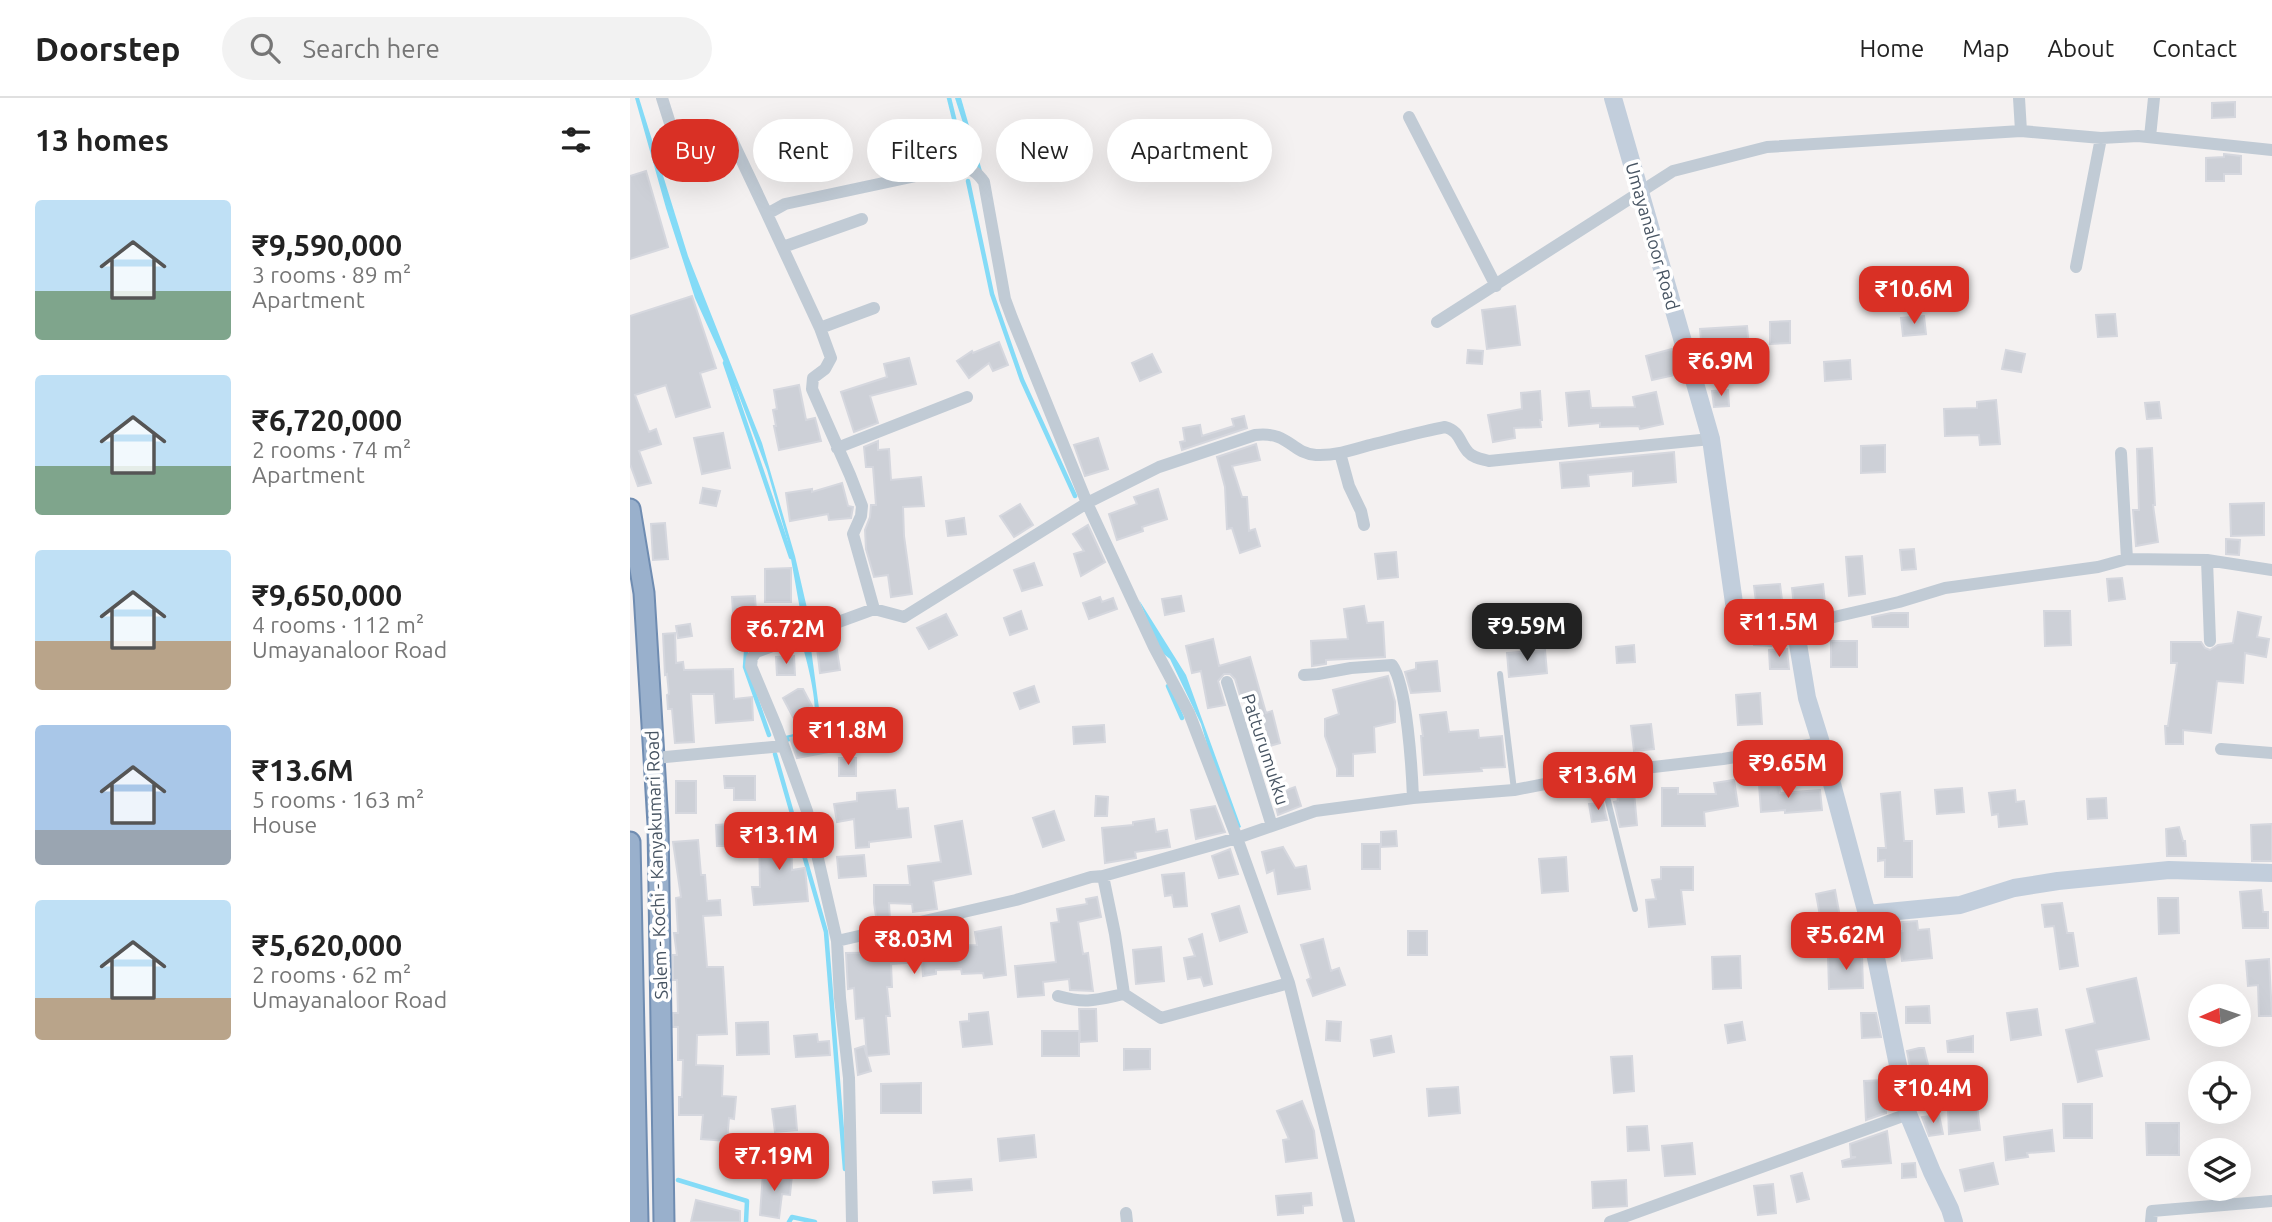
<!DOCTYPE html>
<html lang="en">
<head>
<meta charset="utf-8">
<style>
	:root { --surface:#fff; --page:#f2f2f2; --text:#222; --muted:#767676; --line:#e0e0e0; --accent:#d93025 }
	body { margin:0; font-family:Ubuntu,sans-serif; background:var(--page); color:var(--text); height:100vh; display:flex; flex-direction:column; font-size:26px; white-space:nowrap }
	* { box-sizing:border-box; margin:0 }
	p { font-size:23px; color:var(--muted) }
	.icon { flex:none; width:38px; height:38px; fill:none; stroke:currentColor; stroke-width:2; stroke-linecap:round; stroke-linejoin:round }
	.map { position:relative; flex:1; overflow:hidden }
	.drawer { display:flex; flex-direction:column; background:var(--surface); width:630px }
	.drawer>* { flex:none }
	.guide { position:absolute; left:21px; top:21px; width:665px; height:63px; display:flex; gap:14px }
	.needle { width:46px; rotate:267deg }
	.fabs { position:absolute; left:1558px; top:886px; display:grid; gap:14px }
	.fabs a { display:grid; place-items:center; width:63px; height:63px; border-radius:50%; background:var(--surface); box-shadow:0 7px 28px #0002; font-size:35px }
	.price { position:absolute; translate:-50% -60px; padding:0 16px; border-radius:14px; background:var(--accent); color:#fff; font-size:23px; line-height:46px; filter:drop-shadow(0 2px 4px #0008) }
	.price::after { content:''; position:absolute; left:50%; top:42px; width:21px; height:16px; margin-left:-10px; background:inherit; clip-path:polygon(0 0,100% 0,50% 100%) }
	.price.current { background:#222; color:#fff }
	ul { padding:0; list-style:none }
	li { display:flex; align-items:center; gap:21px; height:175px; padding:0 35px }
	li span { display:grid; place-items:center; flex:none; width:196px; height:140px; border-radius:7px; color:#555 }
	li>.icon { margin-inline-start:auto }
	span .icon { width:84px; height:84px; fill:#fffc; stroke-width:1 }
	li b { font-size:30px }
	h2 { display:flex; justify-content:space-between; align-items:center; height:84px; padding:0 35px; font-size:30px }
	.tag { padding:0 24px; border-radius:32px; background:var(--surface); box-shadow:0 7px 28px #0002; font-size:24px; line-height:63px }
	.tag.current { background:var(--accent); color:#fff }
	header { display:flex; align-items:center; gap:42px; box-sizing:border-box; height:98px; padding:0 35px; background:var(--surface); border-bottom:2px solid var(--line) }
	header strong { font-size:33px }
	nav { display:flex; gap:38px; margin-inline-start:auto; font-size:24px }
	.search { width:490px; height:63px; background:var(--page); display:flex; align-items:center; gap:18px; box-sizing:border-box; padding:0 24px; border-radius:38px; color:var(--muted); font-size:26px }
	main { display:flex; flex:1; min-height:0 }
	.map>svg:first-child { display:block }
</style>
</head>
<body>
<header>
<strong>Doorstep</strong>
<div class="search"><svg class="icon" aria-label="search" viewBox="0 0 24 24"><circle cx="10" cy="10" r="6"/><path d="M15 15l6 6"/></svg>Search here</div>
<nav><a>Home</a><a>Map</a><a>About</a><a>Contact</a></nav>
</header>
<main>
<section class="drawer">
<h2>13 homes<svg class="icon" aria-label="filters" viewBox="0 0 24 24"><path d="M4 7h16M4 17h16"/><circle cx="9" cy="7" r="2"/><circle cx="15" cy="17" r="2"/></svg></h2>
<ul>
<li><span style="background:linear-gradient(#bfe0f5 65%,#7fa58c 0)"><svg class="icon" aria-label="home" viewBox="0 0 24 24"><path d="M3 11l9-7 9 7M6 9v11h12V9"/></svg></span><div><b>₹9,590,000</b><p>3 rooms · 89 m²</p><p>Apartment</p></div></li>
<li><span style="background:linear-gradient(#bfe0f5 65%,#7fa58c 0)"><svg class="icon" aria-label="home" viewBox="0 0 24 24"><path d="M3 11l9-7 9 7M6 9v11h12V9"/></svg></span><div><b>₹6,720,000</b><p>2 rooms · 74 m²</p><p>Apartment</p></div></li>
<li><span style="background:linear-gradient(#bfe0f5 65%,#b9a48a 0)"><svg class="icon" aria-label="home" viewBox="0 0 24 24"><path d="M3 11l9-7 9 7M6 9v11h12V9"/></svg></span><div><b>₹9,650,000</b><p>4 rooms · 112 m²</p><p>Umayanaloor Road</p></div></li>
<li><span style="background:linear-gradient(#a9c7e8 75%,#9aa5b1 0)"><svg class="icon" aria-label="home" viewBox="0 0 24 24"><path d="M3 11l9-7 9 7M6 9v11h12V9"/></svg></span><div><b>₹13.6M</b><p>5 rooms · 163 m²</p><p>House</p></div></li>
<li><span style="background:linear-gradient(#bfe0f5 70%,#b9a48a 0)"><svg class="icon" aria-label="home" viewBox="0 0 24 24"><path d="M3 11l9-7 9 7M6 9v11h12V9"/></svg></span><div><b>₹5,620,000</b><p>2 rooms · 62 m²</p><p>Umayanaloor Road</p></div></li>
</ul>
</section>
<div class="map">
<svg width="1642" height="1124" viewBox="0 0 1642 1124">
	<rect width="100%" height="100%" fill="#f4f1f1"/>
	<path fill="#84dbf7" d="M5 0H9L58 158 132 345 165 458 182 532 174 534 158 444 137 372 108 295 65 200 36 110Z
		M325 0H331L354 80 350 78Z
		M509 502 556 577 611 729 607 731 581 660 571 626 540 561 530 553Z
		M180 543 191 625C187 639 170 640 157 644L155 638C163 636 175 634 181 628 192 617 176 560 172 546Z"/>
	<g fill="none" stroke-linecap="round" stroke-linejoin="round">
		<path stroke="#84dbf7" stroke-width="4.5" d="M319 0 333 57
			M338 83 362 196 392 282 445 398
			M95 265 161 459
			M538 588 552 620
			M139 637 115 569 117 541 176 522
			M145 656 196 834 215 1071
			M48 1082 117 1103 116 1124
			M159 1124 162 1119 185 1124"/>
	</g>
	<path fill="#cdd0d7" stroke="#d5d7de" stroke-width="2" d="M1605 4V19L1582 20V5Z
		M1594 56 1611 58V76H1594V83H1576V60L1594 59Z
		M16 73 38 149 0 161V78Z
		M62 198 86 270 70 275 80 309 46 319 36 287 5 297 19 334 26 331 31 346 9 353 21 385 8 388 0 366V218Z
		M885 208 890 247 857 251 852 212Z
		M1485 216 1487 238 1468 239 1466 217Z
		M1294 218 1296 236 1273 238 1271 220Z
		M1160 223V245L1140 246V224Z
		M1117 228 1119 250 1072 254 1070 231Z
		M369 244 378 267 363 273 359 265 339 280 327 263 342 253 343 255Z
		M1042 251 1049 276 1022 282 1016 258Z
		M838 252 853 253 852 266 837 265Z
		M1376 252 1395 256 1391 274 1372 271Z
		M522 256 531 274 510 283 502 265Z
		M279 260 286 286 240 298 248 325 224 334 211 294 257 279 254 266Z
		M1220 262 1221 281 1195 283 1194 264Z
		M169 287 176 322 185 320 191 343 149 352 144 328H146L143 312 147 311 144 292Z
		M1098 292 1099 308 1084 309 1082 293Z
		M910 293 912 322H910L911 329 884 330 885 340 863 344 858 317 892 311 891 295Z
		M959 293 961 310 1005 309 1003 299 1026 294 1033 326 1010 331 1009 328 970 329V325L939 328 936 295Z
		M1366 302 1370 346 1350 347 1349 337 1315 338 1314 311 1347 310V304Z
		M1529 304 1531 320 1517 321 1515 305Z
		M614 318 617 330 552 352 550 344 555 343 553 330 570 327 572 338 604 328 602 321Z
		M93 335 100 370 72 376 64 340Z
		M468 340 478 371 455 378 444 347Z
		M248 343V352L259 351 261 382 291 379 294 408 273 409 274 438 282 496 261 499 258 477 244 479 236 451 235 432 240 419 241 407H246L243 369H236L234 349Z
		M626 346 630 362 602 368 612 399H617L619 433 625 431 630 448 610 455 602 430 597 431 595 389 587 359Z
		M1255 347V374L1231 375V348Z
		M1522 350 1525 407H1523L1528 444 1506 448 1503 412H1509L1507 351Z
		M1044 354 1046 384 1003 388V373L958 377 959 388 932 390 930 365Z
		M212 385 218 408 223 409 221 420 199 422 198 416 160 423 156 395 182 391V394Z
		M73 390 90 393 86 408 70 405Z
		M528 391 537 421 512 429 513 433 487 442 479 416 507 406 504 399Z
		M1634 405V437L1601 438 1600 406Z
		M390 406 403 427 384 439 370 418Z
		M334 420 336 436 318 438 316 423Z
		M35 425 38 461 23 462 21 426Z
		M458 427 475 464 451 478 444 456 454 453 443 436Z
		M1596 441 1610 442 1609 457 1596 456Z
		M1284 451 1286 471 1272 472 1270 452Z
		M766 454 768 479 748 481 745 456Z
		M1232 458 1235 496 1219 498 1216 459Z
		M404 465 412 487 392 493 384 472Z
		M161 470V504H135V471Z
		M1492 480 1495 501 1479 503 1477 481Z
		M1150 486 1152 502 1126 504 1124 488Z
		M1193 486 1195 505 1164 508 1162 490Z
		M125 498 127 529 104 531 102 499Z
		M551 498 554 513 535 517 532 501Z
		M470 499 472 504 483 500 487 511 459 521 453 505Z
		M734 508 737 525 753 524 755 559 696 562V566L682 568 681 543 718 541 714 511Z
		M391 513 397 531 380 537 374 520Z
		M1414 513H1440L1441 547 1415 548Z
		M1608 514 1631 519 1627 539 1639 541 1636 559 1615 555 1613 585 1587 583 1581 635 1553 632V646H1536L1535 628H1538L1547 565H1541V544H1571L1575 550 1580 552 1588 547 1603 545Z
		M1261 515H1278V529H1243L1242 519Z
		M316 516 327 537 299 551 287 530Z
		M60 526 62 538 48 540 46 528Z
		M45 535 46 565 53 564 54 572 103 571 104 601 122 599 123 622 86 625 84 596H61L64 644 45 645 42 611H38L37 597 39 596 37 576 35 577 33 536Z
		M1124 536 1141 537V548L1124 547Z
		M205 539 210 572 190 575 186 542Z
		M583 541 589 568 620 559 636 615 642 613 650 645 636 649 631 628 623 630 616 603 612 604 605 581 600 576H594L588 583 595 607 578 610 571 573 562 575 556 548Z
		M1201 543H1227V569H1201Z
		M1004 547 1005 564 987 565 986 549Z
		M1157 551 1159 571H1140L1139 552Z
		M915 552 917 575 879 579 877 555Z
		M164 558 165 577H147L146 559Z
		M807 563 810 593 781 595 775 574 786 571V565Z
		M758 578 765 604V624L744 629 745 654 723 656V678H707V671L695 638V621L709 616 703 592Z
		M404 588 409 604 390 611 384 595Z
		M168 591H173L182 608 163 619 153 600Z
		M1130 595 1132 626 1108 627 1106 597Z
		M816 614 819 634 848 632 849 640 872 638 875 669 851 670 852 673 794 677 791 638H793L790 617Z
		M1021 626 1024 651 1004 653 1001 628Z
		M474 627 475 644 444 646 443 629Z
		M196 634 200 641 212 639 214 651 167 660 160 640Z
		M209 660H226V678H209Z
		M94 678H125V702H104V690H95Z
		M1104 682 1108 708 1074 714 1075 728H1032V690H1048V696H1086L1084 685Z
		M46 683H66V715H46Z
		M1149 685 1150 695 1190 692 1192 712 1155 715V712L1131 714 1129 686Z
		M665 689 671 708 648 717 643 697Z
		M1332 690 1334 714 1307 716 1305 692Z
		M265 692 267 711 278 710 281 739 239 744V749L226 750 224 721 207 724 204 706 227 703V695Z
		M1385 692 1386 704 1394 703 1397 726 1369 729 1368 716 1362 717 1359 695Z
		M1004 694 1007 727 990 729 984 704 988 703 987 696Z
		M1270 694 1274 743H1282V779H1255V762L1248 763V750H1256L1251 696Z
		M466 698 478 699 477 718H465Z
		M1476 700 1477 720 1458 721 1457 701Z
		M973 705 977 722 962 724 959 706Z
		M585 708 595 734 566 741 561 712Z
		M424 713 434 742 413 749 403 720Z
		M524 721 526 734 537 732 540 749 505 754 506 760 475 765 472 730 503 727V724Z
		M332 723 341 776 303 783 307 811 283 814 282 806 259 805 260 822 247 825 244 805V787H280L278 768 311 764 305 728Z
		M100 726V748H87L86 727Z
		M1642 726V763H1622L1621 727Z
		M1549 729 1553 743H1555L1556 758H1537L1536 731Z
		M161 733 162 772 175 770 178 803 124 807 122 789H130L129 734Z
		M766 733 767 748 751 749V734Z
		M68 742 71 777H75L77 803 90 802 91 817 73 818 77 869H93L97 936 67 937 66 967 93 968 92 998 106 999 104 1021 99 1020 97 1043 71 1041 73 1017H49V999H52L53 962H48V929H43V915H48L47 882H43V857H47L44 835H48L46 800 51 799 43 744Z
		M732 746H750V771H732Z
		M653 749 665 770 676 768 680 791 648 796 644 772 637 775 632 754Z
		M600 751 608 776 589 780 582 758Z
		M234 757 236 778 209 780 207 759Z
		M936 759 938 793 912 795 909 761Z
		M1031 769H1063V792H1051L1055 826 1019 829 1016 802 1026 801 1022 782 1031 781Z
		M554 775 557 808 544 809 542 797 535 798 532 777Z
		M1205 792 1212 830 1193 834 1186 796Z
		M1631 792 1633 814H1638V830H1613L1610 794Z
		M467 799 471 819 448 824 453 856 458 855 463 893 440 892 439 881 413 884 414 897 388 899 385 868 426 864 421 825 429 824 427 811 457 806 456 801Z
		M1528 800H1548L1549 835 1529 836Z
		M1432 805 1437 835H1443L1448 868 1430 871 1424 828 1415 829 1412 807Z
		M609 808 617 834 590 843 582 816Z
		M1287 823 1288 832 1299 831 1302 860 1272 863 1269 833H1273L1272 824Z
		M371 829 376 877 354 880 353 875 332 876 331 871 306 872V876L293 878 292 864 261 866 262 889H257L260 918H256L259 956 237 958 234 920 226 921 224 890 218 891 216 855 282 854 281 840 303 838 304 849 347 847 345 834Z
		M778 833H797V857H778Z
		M572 836 582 886 574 888 571 879 558 881 554 860 565 858 559 841Z
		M693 841 701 873 709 870 715 887 683 898 677 882 681 880 671 847Z
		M531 849 534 883 506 886 503 852Z
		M1232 856 1233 890 1199 891 1198 857Z
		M1110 858 1111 890 1083 891 1082 859Z
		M1639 861 1642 918H1629L1628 887 1618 888 1616 863Z
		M1506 880 1519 941 1466 952 1472 978 1448 984 1436 932 1465 925 1457 891Z
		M1299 908 1300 925H1276V909Z
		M449 911H466L467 943 450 944Z
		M1407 911 1411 937 1381 942 1377 915Z
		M358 914 362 946 333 949 330 924 339 923V916Z
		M1231 915H1246L1251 939 1232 940Z
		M697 923 711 924 710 943 696 942Z
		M138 924 139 956 107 957 106 925Z
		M1112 924 1115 942 1098 945 1095 927Z
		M412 933H449V958H412Z
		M187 936 188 944 199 943 200 957 166 959 164 938Z
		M761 938 764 954 744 958 741 942Z
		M1343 938V954H1318L1317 943Z
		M234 948 241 973 228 977 225 951Z
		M1289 950H1294L1300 975 1282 979 1277 953Z
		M494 951H520V971L494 972Z
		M1002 958 1004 993 984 995 981 959Z
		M1254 982 1256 1015 1236 1022 1234 983Z
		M291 985V1015H251V986Z
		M828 989 830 1015 799 1018 797 991Z
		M672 1003 684 1033 687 1060 656 1064 653 1042 659 1041 647 1013Z
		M1433 1006H1462V1040H1434Z
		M1347 1007 1350 1032 1319 1036 1318 1010Z
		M165 1008 167 1032 145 1034 142 1011Z
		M1309 1017 1313 1036 1299 1038 1292 1019Z
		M1516 1025H1549V1057H1517Z
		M1017 1028 1019 1052 998 1053 997 1029Z
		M1422 1032 1424 1053 1397 1055 1398 1059 1376 1062 1374 1039Z
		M1257 1033 1261 1065 1213 1069 1212 1063 1226 1059H1221L1220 1046Z
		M404 1037 406 1059 370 1063 368 1041Z
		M1062 1045 1065 1076 1035 1078 1032 1048Z
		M1285 1065 1286 1079 1272 1080V1066Z
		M1363 1065 1368 1086 1335 1093 1330 1072Z
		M133 1075 162 1077 160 1097 152 1096 149 1120 130 1117Z
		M1172 1075 1179 1101 1167 1104 1161 1078Z
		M341 1081 342 1092 304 1095 303 1084Z
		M996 1082 997 1108 963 1110 962 1084Z
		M1143 1086 1146 1115 1128 1117 1124 1088Z
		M681 1095 682 1107 673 1108V1115L648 1117 646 1098Z
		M66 1102 110 1113V1124H61Z"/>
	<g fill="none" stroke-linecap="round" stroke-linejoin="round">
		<defs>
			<path id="trunk" d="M0 411 14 495 28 726 34 1124
				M0 744 8 1124"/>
		</defs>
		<use href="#trunk" stroke="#6f8cb1" stroke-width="23"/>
		<path stroke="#c1cbd5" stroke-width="6" d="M870 576 884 692
			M971 675 1005 811"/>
		<path stroke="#c1cbd5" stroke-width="12" d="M32 0 44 38 50 46 64 47 102 42 137 116
			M1389 0 1391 33 1471 40 1508 38 1642 52
			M779 19 866 188
			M1520 39 1524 0
			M153 149 232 121
			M1446 169 1471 40
			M807 224 1043 73 1137 49 1391 33
			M190 230 244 210
			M207 350 337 299
			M710 355 719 388 731 413 734 427
			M1491 355 1497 461
			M1577 462 1580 543
			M244 511 223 436 231 418 232 408 220 377 182 291 183 280 195 271 201 260 190 230 137 116 155 106 328 69C341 70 347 74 354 84L375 201 382 220 457 405 524 549 559 615 607 740 659 885 719 1124
			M1165 528 1269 504 1315 490 1468 469 1497 461 1577 462 1642 472
			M674 577 688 576 721 570 762 567C777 586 782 674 783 700
			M597 584 642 728
			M1591 651 1642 655
			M25 660 153 648
			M207 843 386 802 461 779 473 778 607 740 685 713 783 700 884 692 971 675 1093 661 1191 645
			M494 896 531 920 659 885
			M428 898C456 906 466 902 494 896L485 836 473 778
			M496 1115 497 1124
			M222 1124 219 980 210 900 207 843 177 713 147 630 121 568 122 560 126 554 244 511 274 519 457 405 529 369 625 337C660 333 660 355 686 357 704 358 723 352 740 347 765 341 789 334 815 329 830 333 829 344 838 354 843 360 852 361 859 363L1081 341
			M980 1124 1278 1016
			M1521 1124 1522 1113 1642 1103"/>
		<path stroke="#c2cedc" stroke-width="18" d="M983 0 1081 341 1104 505 1109 518 1120 524 1165 528 1177 600 1191 645 1237 816 1278 1016 1302 1074 1320 1111 1324 1124
			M1237 816 1330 807 1384 790 1428 783 1539 772 1642 775"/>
		<use href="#trunk" stroke="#99b0cc" stroke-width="19"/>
	</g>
	<g text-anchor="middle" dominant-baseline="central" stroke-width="7" stroke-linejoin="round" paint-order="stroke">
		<g font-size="18" fill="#475462" stroke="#fff">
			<text transform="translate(1023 138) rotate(74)">Umayanaloor Road</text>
			<text transform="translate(636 651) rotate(72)">Patturumukku</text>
			<text transform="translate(26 767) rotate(-92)">Salem - Kochi - Kanyakumari Road</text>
		</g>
	</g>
</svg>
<div class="fabs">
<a><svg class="needle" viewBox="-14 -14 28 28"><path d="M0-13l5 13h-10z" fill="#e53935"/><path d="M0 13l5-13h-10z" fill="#767676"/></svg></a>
<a><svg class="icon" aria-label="locate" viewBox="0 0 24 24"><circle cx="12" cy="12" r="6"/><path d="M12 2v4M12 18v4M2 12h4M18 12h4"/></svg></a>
<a><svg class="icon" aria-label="layers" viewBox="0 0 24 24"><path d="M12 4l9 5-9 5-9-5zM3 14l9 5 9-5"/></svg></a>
</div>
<b class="price" style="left:1284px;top:228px">₹10.6M</b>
<b class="price" style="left:1091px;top:300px">₹6.9M</b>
<b class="price" style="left:1149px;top:561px">₹11.5M</b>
<b class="price current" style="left:897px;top:565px">₹9.59M</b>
<b class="price" style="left:156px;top:568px">₹6.72M</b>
<b class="price" style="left:218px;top:669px">₹11.8M</b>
<b class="price" style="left:1158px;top:702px">₹9.65M</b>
<b class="price" style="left:968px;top:714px">₹13.6M</b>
<b class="price" style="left:149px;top:774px">₹13.1M</b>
<b class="price" style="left:1216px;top:874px">₹5.62M</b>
<b class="price" style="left:284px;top:878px">₹8.03M</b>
<b class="price" style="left:1303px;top:1027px">₹10.4M</b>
<b class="price" style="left:144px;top:1095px">₹7.19M</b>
<div class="guide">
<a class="tag current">Buy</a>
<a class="tag">Rent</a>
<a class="tag">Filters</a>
<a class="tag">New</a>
<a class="tag">Apartment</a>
</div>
</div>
</main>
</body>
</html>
